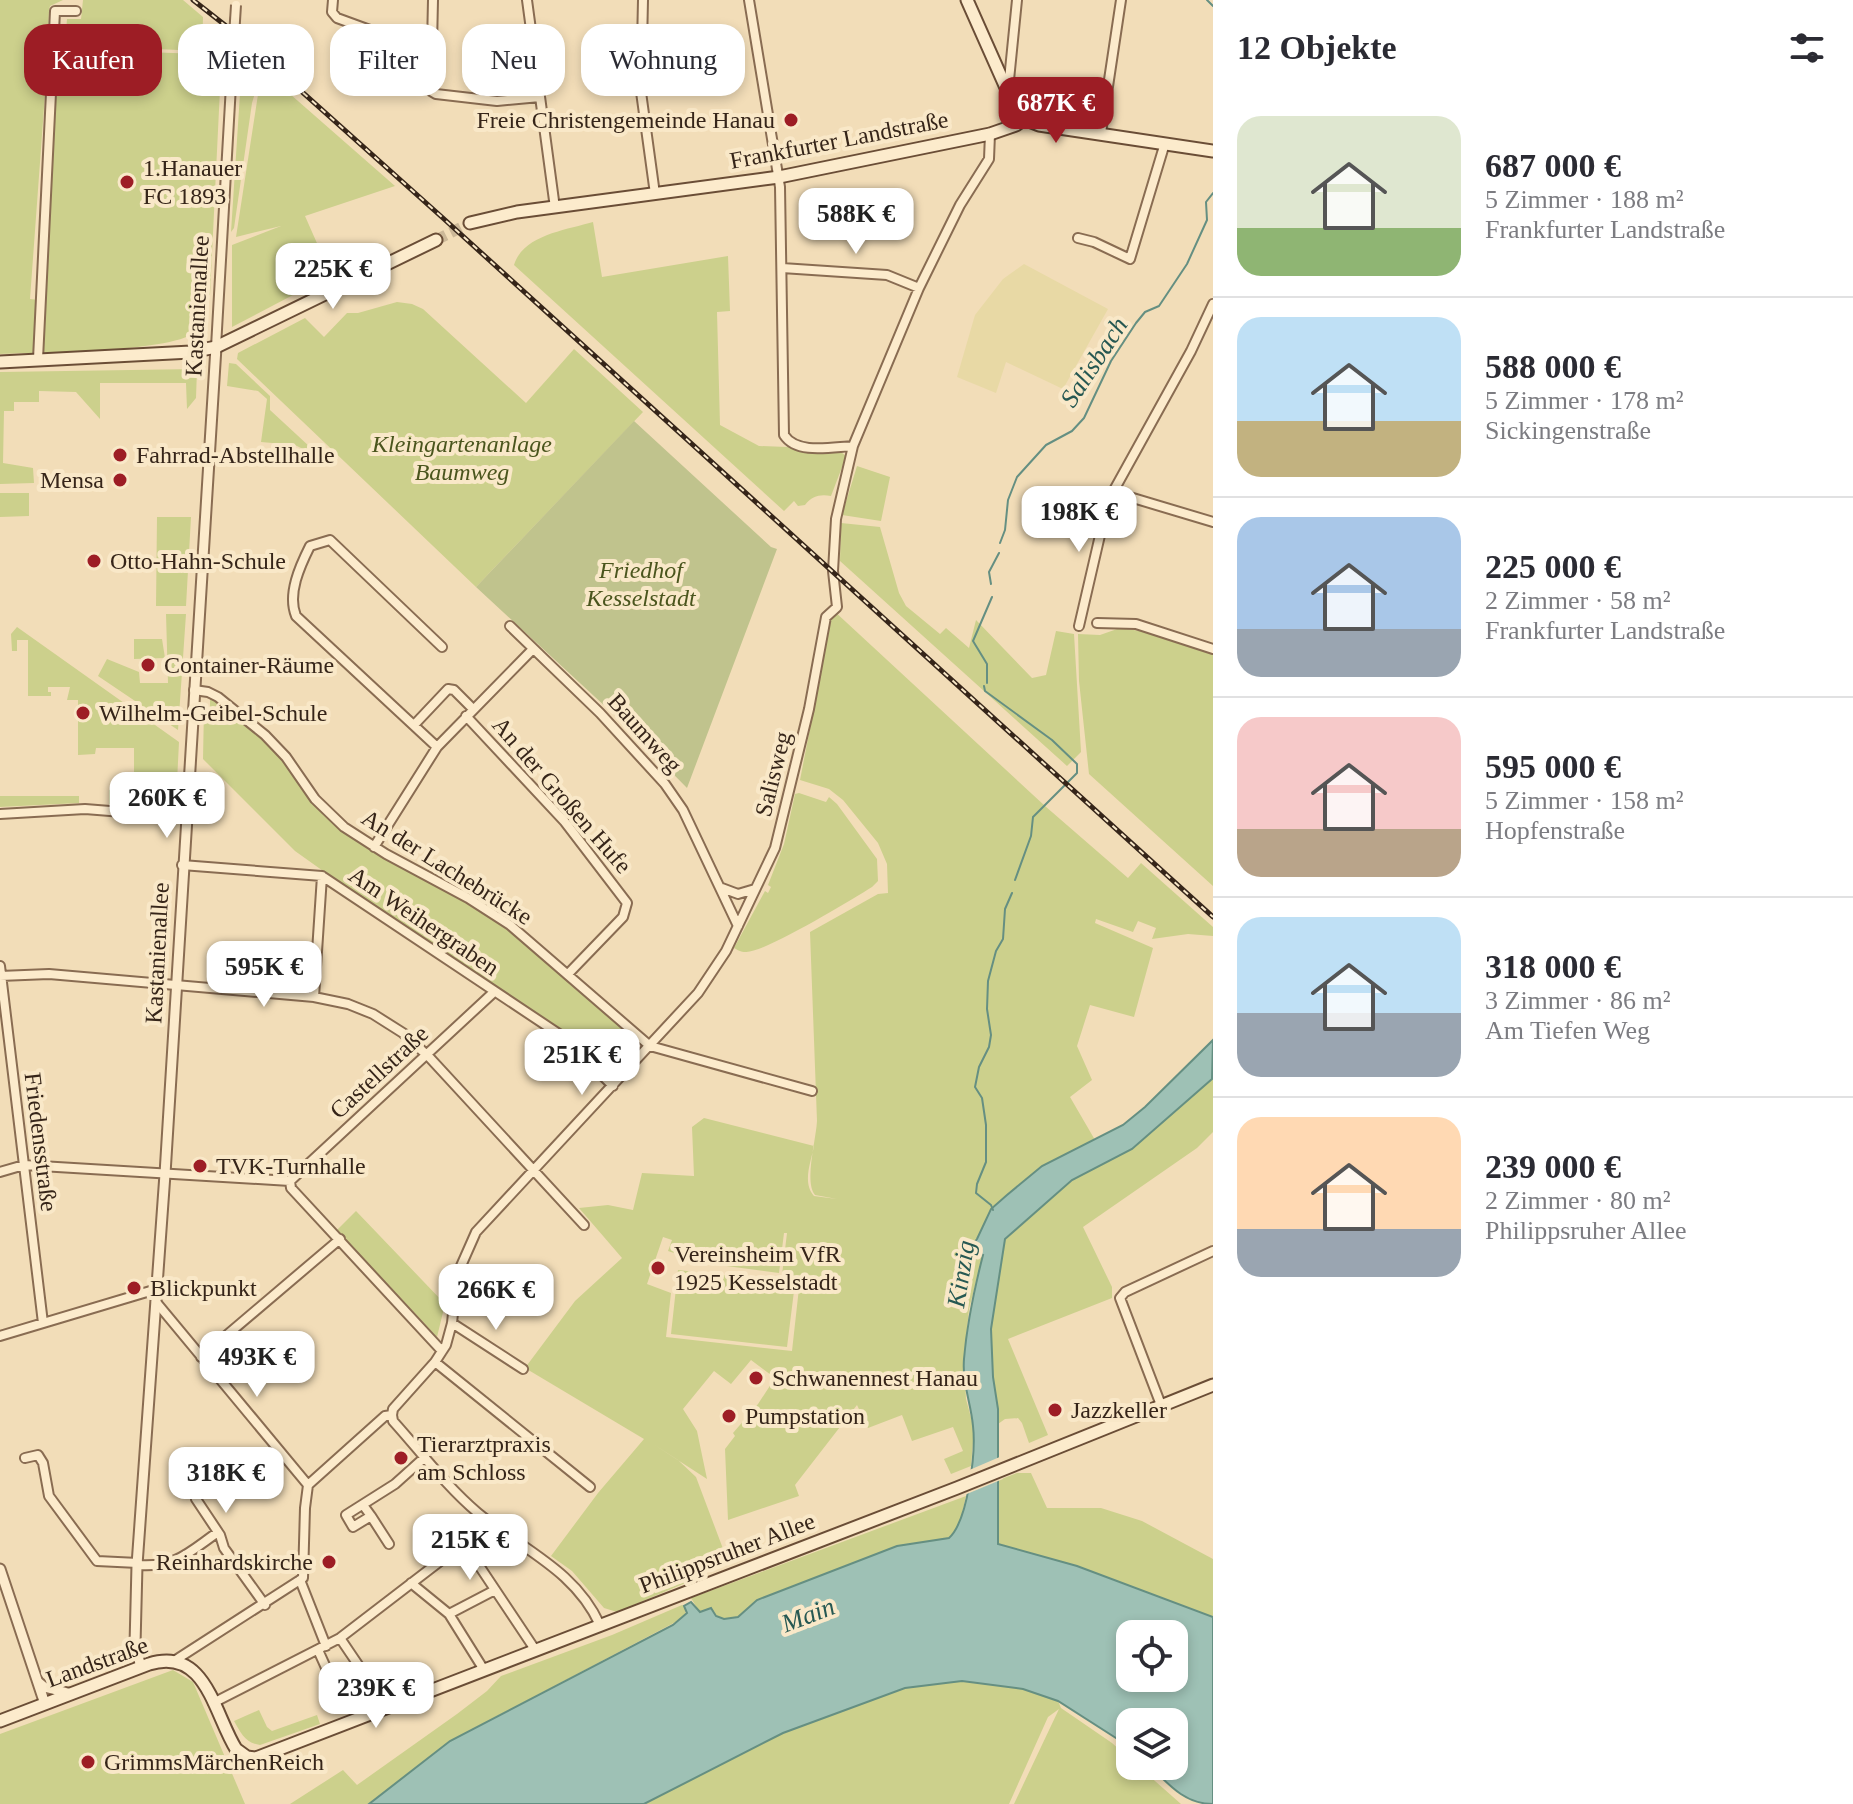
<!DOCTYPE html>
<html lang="de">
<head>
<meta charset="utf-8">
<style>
	:root { --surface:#fff; --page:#f7f7f7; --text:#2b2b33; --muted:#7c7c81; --line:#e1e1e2; --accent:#9d1d25 }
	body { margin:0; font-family:Georgia,serif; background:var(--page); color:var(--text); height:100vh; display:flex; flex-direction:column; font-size:30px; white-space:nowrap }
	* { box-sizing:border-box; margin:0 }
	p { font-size:26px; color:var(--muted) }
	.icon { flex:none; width:44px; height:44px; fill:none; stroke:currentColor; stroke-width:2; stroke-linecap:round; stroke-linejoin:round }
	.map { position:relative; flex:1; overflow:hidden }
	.details { display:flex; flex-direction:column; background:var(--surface); width:640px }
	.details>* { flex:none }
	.guide { position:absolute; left:24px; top:24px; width:760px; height:72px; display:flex; gap:16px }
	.buttons { position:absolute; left:1116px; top:1620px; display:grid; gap:16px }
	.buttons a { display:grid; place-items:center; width:72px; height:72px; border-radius:16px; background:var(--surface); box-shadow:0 4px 12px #0003; font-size:40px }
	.price { position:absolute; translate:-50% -68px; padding:0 18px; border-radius:16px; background:#fff; color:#222; font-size:26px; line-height:52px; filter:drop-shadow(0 2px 4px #0008) }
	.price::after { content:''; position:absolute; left:50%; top:48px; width:24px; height:18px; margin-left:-12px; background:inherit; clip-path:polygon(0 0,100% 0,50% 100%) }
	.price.selected { background:var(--accent); color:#fff }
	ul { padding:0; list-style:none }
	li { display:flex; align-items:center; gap:24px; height:200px; padding:0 24px }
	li+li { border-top:2px solid var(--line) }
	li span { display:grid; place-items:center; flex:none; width:224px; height:160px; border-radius:24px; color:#555 }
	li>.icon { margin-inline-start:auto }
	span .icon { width:96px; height:96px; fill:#fffc; stroke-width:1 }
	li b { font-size:34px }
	h2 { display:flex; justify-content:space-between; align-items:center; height:96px; padding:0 24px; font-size:34px }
	.chip { padding:0 28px; border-radius:24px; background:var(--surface); box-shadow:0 4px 12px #0003; font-size:28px; line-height:72px }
	.chip.selected { background:var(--accent); color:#fff }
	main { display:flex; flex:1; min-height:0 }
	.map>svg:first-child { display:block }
</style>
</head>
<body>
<main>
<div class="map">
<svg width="1213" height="1804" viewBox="0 0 1213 1804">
	<rect width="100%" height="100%" fill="#f2ddb8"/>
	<path fill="#e8d9a5" d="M1024 264 1108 309 1063 389 1006 362 996 393 957 377 975 315 1003 279Z"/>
	<path fill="#ccd08c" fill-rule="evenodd" d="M0 0H63L50 6 49 11 45 94 30 299 39 300 56 49 202 54 222 48 210 295H204L199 306 198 330C177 353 37 352 0 354Z
		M83 0H183L203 17 202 51 65 45 67 19H81Z
		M242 63 254 70 258 83 252 103 234 228 231 232Z
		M282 87 395 186 305 216 331 275 232 327V245L281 226 236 237 259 88Z
		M593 222 602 277 728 256 730 311 717 312 720 425 759 446 837 449 846 456 844 462 831 496C820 494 812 496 805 505L798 506 794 501 784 511 514 265C523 235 566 230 593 222Z
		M397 302 412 304 423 309 526 403 574 349 643 412 476 587 237 359 238 353 305 318 324 337 347 313H358Z
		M229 363 236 364 270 396V410L310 447 307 451 295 445 261 442 267 399 258 391 227 386Z
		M197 369 196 398 187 409 186 383H100V419L76 392 39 391V402H14V411H4L3 463 33 468 34 483 0 484V372Z
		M857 466 890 477 881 521 842 515Z
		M0 493H29V516L0 517Z
		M157 517H191L186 606H156Z
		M841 523 880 527 899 593 906 606 940 634 946 628 969 648 976 620 1032 678 1046 675 1056 631 1074 634 1081 752 1067 766 840 561Z
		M833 610 1045 806 1128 878 1141 863 1213 927V936L1188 934 1152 939 1156 928 1138 921 1133 932 1096 919 1095 923 1153 948 1134 1017 1090 1005 1077 1046 1092 1080 1070 1097 1095 1140 1042 1166 991 1209 977 1239 962 1258 983 1255 969 1309 964 1361 966 1399 974 1429 971 1466 951 1474 944 1459 963 1451 953 1427 912 1441 902 1415 868 1428 857 1405 795 1485 799 1496 728 1520 725 1449 735 1436 733 1433 758 1404 775 1378 751 1360 731 1384 714 1371 683 1409 697 1431 707 1479 650 1442 678 1460 696 1477 728 1562 703 1571 702 1576 617 1612 604 1608 572 1571 551 1556 598 1493 644 1439 525 1368 575 1301 622 1258 579 1208 608 1205 633 1210 642 1173 694 1176 692 1127 704 1118 814 1146C811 1162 802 1183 814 1196L837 1199 815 1195C804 1182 816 1140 817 1121L810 932 878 894 888 893 887 864 878 843 843 800 829 789 800 780ZM784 1233H787L782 1275 800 1279 792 1351 666 1337 671 1293 647 1284 663 1237 672 1240 668 1251 680 1255 690 1250 689 1261 779 1273Z
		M166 614H186L178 730 98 676 107 659 139 672 140 683H168Z
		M17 627 179 742 176 802 173 807 109 804V790L134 789V748H96L95 754 78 755V700H67L70 687H48V692H51V696H28V640H17V651H12L11 634Z
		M1120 628 1147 632 1213 654V886L1089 774 1079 681 1078 634 1100 635Z
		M134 639H162L165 658 134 659Z
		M210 698 273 747 304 791 329 818 512 930 632 1036 597 1066 295 851 203 759 204 708H210Z
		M799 793 826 802 829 797 837 804 877 859 878 881 872 887C851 900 764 953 746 952 740 952 738 950 734 948L765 891 768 893 771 887 768 885 784 844 795 794Z
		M0 796H79V803L0 807Z
		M1213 1078V1132L1197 1148 1083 1227 1112 1287V1298L1008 1339 1048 1435 1029 1443 1022 1423 1018 1418 1005 1419 998 1424 993 1377 991 1329 1005 1240 1072 1180 1132 1149Z
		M356 1211 445 1304 437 1337 337 1230Z
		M678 1270 795 1283 787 1347 671 1334Z
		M1017 1473H1031L1047 1508H1101L1142 1521 1213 1559V1617L1069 1564 998 1544 999 1480Z
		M966 1496 959 1527 949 1539 897 1546 757 1600 738 1617 724 1619 716 1616 714 1611 700 1613 691 1598Z
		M682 1605 686 1607 685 1617 450 1741 369 1804H290L343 1770 357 1785 457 1714 487 1691 501 1676 612 1635Z
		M173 1670 193 1682 245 1804H0V1734Z
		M962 1681 1023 1689 1058 1701 1061 1708 1112 1743 1130 1759V1766H1138L1181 1804H1014L1059 1709 1048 1717 1009 1804H644L783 1733 905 1688Z
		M259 1710 267 1727 272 1731 317 1715 320 1724 260 1745C245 1743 241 1733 234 1721Z"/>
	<path fill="#c0c38d" d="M634 421 771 547 777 549 687 788 621 721 476 587Z"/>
	<path fill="#9ec1b5" stroke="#658f82" stroke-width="2" fill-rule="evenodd" d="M1213 1040 1212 1079 1132 1149 1072 1180 1005 1239 991 1329 993 1377 998 1409V1544L1077 1566 1213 1617V1804C1185 1804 1169 1785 1150 1766H1174V1722H1130V1747L1058 1701 1023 1689 962 1681 905 1688 783 1733 644 1804H369L450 1741 673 1625 687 1613 684 1606 691 1602 700 1612 711 1608 716 1616 724 1619 738 1617 757 1600 897 1546 949 1538C968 1521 976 1452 973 1426 971 1403 962 1383 964 1359 967 1323 974 1290 983 1255L980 1254 970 1264 962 1258 977 1239 991 1209 1007 1195 1042 1166 1123 1125 1145 1107ZM1130 1634H1174V1678H1130Z"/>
	<path fill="#f2ddb8" d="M1002 1456 1003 1479 962 1496 967 1471Z"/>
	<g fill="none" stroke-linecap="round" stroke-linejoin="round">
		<path stroke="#658f82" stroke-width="2" d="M1207 0 1213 6
			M1000 543 1005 530 1008 500 1017 477 1046 445 1072 431 1084 418 1111 361 1136 323 1145 312 1159 306 1187 264 1207 220 1206 202 1213 193
			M991 584 989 572 999 553
			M987 683V664L973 641 992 597
			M984 686 985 691 1052 740 1077 764V773L1033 817 1031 836 1015 880
			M993 1210 991 1205 976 1193 977 1184 986 1162V1125L982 1098 975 1087 979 1067 989 1047 991 1035 987 1009 988 981 996 951 1003 939 1005 909 1012 893"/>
		<path stroke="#ccb898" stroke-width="11" stroke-dasharray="11 5.5" stroke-linecap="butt" d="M436 240 470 223"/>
		<defs>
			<path id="minor" d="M333 0 332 12 337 18 430 52
				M433 0 431 91 436 94 497 101 540 97
				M527 0 555 208
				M643 0 641 92 655 194
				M749 0 780 187 784 435C797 455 832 447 853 446
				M1008 90 1017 0
				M1101 133 1121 0
				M1078 238 1094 242 1130 259 1165 143
				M782 268 887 275 919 288
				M216 347 232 68
				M38 359 55 11H76
				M1113 492 1213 522
				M1097 623 1136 624 1213 649
				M510 626 600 713 665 784 683 810 738 926
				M1079 626 1101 531 1113 492 1191 351 1213 304
				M194 690 208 692 218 697 265 735 286 757 315 799 344 827 386 854 468 898 510 925 650 1046 812 1091
				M466 716 565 822 627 903 623 917 568 974
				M414 725 448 689 454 690 473 709
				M437 747 296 616C287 594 300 566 310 546L330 540 442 647
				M0 814 85 809 185 817
				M374 847 437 747 533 649
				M182 865 322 876 562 1036 613 1086
				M722 888 738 894 755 889
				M0 966 43 1323
				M0 976 49 974 314 997 348 1004 373 1014 403 1033 430 1058 584 1225
				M314 997 322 876
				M0 1172 24 1165 290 1181 291 1188 442 1351
				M290 1181 494 992
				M156 1302 308 1485
				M452 1323 523 1369
				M0 1336 157 1289
				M201 1357 340 1239
				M435 1362 590 1487
				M1161 1405 1120 1298 1125 1292 1213 1251
				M392 1415 393 1421C421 1452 446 1486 478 1513 523 1550 575 1570 600 1625
				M25 1458 38 1455 43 1463 49 1496 97 1561 138 1563
				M196 1499 220 1535 224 1548 265 1605
				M363 1505 371 1516 353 1527 346 1515 395 1484 425 1457
				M371 1516 389 1544
				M137 1565C176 1568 188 1553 218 1532
				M300 1580 326 1646
				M411 1583 449 1614 484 1670
				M449 1614 495 1590
				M340 1638 365 1675
				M318 1650 342 1703
				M174 1661 303 1578 305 1508 308 1485 385 1416 392 1415 393 1409 435 1362 446 1345 452 1323 457 1275 476 1232 698 993 726 951 775 848 809 709 826 617 837 607 833 571 836 519 853 446 919 288 960 205 989 159 990 134
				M213 1703 340 1638 456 1549 466 1550 472 1555 536 1651"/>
			<path id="tertiary" d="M0 1569 45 1704
				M141 1667 135 1645 137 1565 165 1174 216 347
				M38 1682 44 1687 72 1694"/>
			<path id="secondary" d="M967 0 1015 108 1024 119 1039 125 1213 151
				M470 223 517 212 779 177 990 134 1016 125 1024 119
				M0 362 191 352 216 347 436 240
				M0 1721 149 1664C206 1646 214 1714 236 1749L247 1757 256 1758 957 1488 1213 1385"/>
		</defs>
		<use href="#minor" stroke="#896c52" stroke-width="12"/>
		<use href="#tertiary" stroke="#896c52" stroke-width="13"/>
		<use href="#secondary" stroke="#6a4d36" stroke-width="15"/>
		<use href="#minor" stroke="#fcebcc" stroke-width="8"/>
		<use href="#tertiary" stroke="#fcebcc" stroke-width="9"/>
		<use href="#secondary" stroke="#fcebcc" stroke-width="11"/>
		<defs>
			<path id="rail" d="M193 0 244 40 444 219 1213 917"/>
		</defs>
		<use href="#rail" stroke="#362519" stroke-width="5"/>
		<use href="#rail" stroke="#f9e8c8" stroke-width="2" stroke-dasharray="6" stroke-linecap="butt"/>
		<defs>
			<path id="minor-bridge" d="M232 68 236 5"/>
		</defs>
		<use href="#minor-bridge" stroke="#896c52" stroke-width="12" stroke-linecap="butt"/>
		<use href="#minor-bridge" stroke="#fcebcc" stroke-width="8"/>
	</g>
	<g fill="#9d1d25" stroke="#f9e8c8" stroke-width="3">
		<circle cx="791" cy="120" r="8"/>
		<circle cx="127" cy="182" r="8"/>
		<circle cx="120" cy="455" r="8"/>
		<circle cx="120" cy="480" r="8"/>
		<circle cx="94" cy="561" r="8"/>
		<circle cx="148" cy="665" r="8"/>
		<circle cx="83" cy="713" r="8"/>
		<circle cx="200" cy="1166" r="8"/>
		<circle cx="658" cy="1268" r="8"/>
		<circle cx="134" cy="1288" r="8"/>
		<circle cx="756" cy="1378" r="8"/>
		<circle cx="1055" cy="1410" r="8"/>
		<circle cx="729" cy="1416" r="8"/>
		<circle cx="401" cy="1458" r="8"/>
		<circle cx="329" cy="1562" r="8"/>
		<circle cx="88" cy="1762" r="8"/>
	</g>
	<g text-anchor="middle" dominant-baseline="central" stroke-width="8" stroke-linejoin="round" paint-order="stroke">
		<g font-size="24" fill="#362519" stroke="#f9e8c8" text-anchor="start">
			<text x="775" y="120" text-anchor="end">Freie Christengemeinde Hanau</text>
			<text x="143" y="168">1.Hanauer<tspan x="143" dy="28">FC 1893</tspan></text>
			<text x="136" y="455">Fahrrad-Abstellhalle</text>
			<text x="104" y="480" text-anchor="end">Mensa</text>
			<text x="110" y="561">Otto-Hahn-Schule</text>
			<text x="164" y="665">Container-Räume</text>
			<text x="99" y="713">Wilhelm-Geibel-Schule</text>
			<text x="216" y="1166">TVK-Turnhalle</text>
			<text x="674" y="1254">Vereinsheim VfR<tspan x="674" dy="28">1925 Kesselstadt</tspan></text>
			<text x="150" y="1288">Blickpunkt</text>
			<text x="772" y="1378">Schwanennest Hanau</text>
			<text x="1071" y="1410">Jazzkeller</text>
			<text x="745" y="1416">Pumpstation</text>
			<text x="417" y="1444">Tierarztpraxis<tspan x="417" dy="28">am Schloss</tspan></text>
			<text x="313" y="1562" text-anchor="end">Reinhardskirche</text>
			<text x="104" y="1762">GrimmsMärchenReich</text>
		</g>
		<g font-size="24" fill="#362519" stroke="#f9e8c8">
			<text transform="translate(839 140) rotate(-11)">Frankfurter Landstraße</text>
			<text transform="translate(197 306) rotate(-87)">Kastanienallee</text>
			<text transform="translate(645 733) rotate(48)">Baumweg</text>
			<text transform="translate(773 774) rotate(-76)">Salisweg</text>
			<text transform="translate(562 795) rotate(49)">An der Großen Hufe</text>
			<text transform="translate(447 867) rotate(32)">An der Lachebrücke</text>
			<text transform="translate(424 921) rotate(34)">Am Weihergraben</text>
			<text transform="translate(157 953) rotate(-87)">Kastanienallee</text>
			<text transform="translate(379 1072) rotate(-43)">Castellstraße</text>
			<text transform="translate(41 1142) rotate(83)">Friedensstraße</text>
			<text transform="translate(727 1553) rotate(-21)">Philippsruher Allee</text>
			<text transform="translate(97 1662) rotate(-20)">Landstraße</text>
		</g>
		<g font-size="24" font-style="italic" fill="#4a551d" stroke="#f9e8c8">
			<text x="462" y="444">Kleingartenanlage<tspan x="462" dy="28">Baumweg</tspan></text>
			<text x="641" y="570">Friedhof<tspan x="641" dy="28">Kesselstadt</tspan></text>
		</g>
		<g font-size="26" font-style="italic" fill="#265852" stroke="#f9e8c8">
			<text transform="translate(1094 362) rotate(-57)">Salisbach</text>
			<text transform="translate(961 1274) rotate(-81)">Kinzig</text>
			<text transform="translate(808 1615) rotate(-21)">Main</text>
		</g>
	</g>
</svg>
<div class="buttons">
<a><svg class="icon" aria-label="locate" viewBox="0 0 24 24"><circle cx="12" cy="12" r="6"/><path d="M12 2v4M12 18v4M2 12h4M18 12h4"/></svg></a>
<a><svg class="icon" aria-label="layers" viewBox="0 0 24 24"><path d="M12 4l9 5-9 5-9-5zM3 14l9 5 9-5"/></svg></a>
</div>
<b class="price selected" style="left:1056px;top:145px">687K €</b>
<b class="price" style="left:856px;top:256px">588K €</b>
<b class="price" style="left:333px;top:311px">225K €</b>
<b class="price" style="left:1079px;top:554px">198K €</b>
<b class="price" style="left:167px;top:840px">260K €</b>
<b class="price" style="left:264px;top:1009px">595K €</b>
<b class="price" style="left:582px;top:1097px">251K €</b>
<b class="price" style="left:496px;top:1332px">266K €</b>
<b class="price" style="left:257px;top:1399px">493K €</b>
<b class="price" style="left:226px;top:1515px">318K €</b>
<b class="price" style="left:470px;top:1582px">215K €</b>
<b class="price" style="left:376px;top:1730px">239K €</b>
<div class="guide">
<a class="chip selected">Kaufen</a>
<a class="chip">Mieten</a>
<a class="chip">Filter</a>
<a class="chip">Neu</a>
<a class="chip">Wohnung</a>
</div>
</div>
<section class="details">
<h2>12 Objekte<svg class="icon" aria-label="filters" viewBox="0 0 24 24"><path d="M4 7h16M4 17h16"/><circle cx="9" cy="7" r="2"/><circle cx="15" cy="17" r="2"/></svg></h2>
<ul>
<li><span style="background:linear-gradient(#dfe7d0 70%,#8fb573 0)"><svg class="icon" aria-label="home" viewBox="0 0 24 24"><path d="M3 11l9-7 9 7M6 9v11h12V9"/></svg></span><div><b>687 000 €</b><p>5 Zimmer · 188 m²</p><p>Frankfurter Landstraße</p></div></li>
<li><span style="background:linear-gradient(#bfe0f5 65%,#c2b280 0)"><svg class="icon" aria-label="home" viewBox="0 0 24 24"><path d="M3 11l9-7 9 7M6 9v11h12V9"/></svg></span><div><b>588 000 €</b><p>5 Zimmer · 178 m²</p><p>Sickingenstraße</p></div></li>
<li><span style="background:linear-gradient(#a9c7e8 70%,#9aa5b1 0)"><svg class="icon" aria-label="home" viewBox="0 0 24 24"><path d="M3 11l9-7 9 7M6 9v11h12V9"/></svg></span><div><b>225 000 €</b><p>2 Zimmer · 58 m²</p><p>Frankfurter Landstraße</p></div></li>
<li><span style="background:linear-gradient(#f6c9c9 70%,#b9a48a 0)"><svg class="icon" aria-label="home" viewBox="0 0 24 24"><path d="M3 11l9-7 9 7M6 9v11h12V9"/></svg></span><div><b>595 000 €</b><p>5 Zimmer · 158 m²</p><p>Hopfenstraße</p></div></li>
<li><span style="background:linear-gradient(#bfe0f5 60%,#9aa5b1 0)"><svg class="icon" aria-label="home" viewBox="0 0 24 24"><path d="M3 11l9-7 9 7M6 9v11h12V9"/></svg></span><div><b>318 000 €</b><p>3 Zimmer · 86 m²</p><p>Am Tiefen Weg</p></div></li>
<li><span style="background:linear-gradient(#ffd9b3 70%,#9aa5b1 0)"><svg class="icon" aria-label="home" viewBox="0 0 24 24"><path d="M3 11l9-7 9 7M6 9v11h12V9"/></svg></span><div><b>239 000 €</b><p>2 Zimmer · 80 m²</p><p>Philippsruher Allee</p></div></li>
</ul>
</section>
</main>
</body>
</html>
